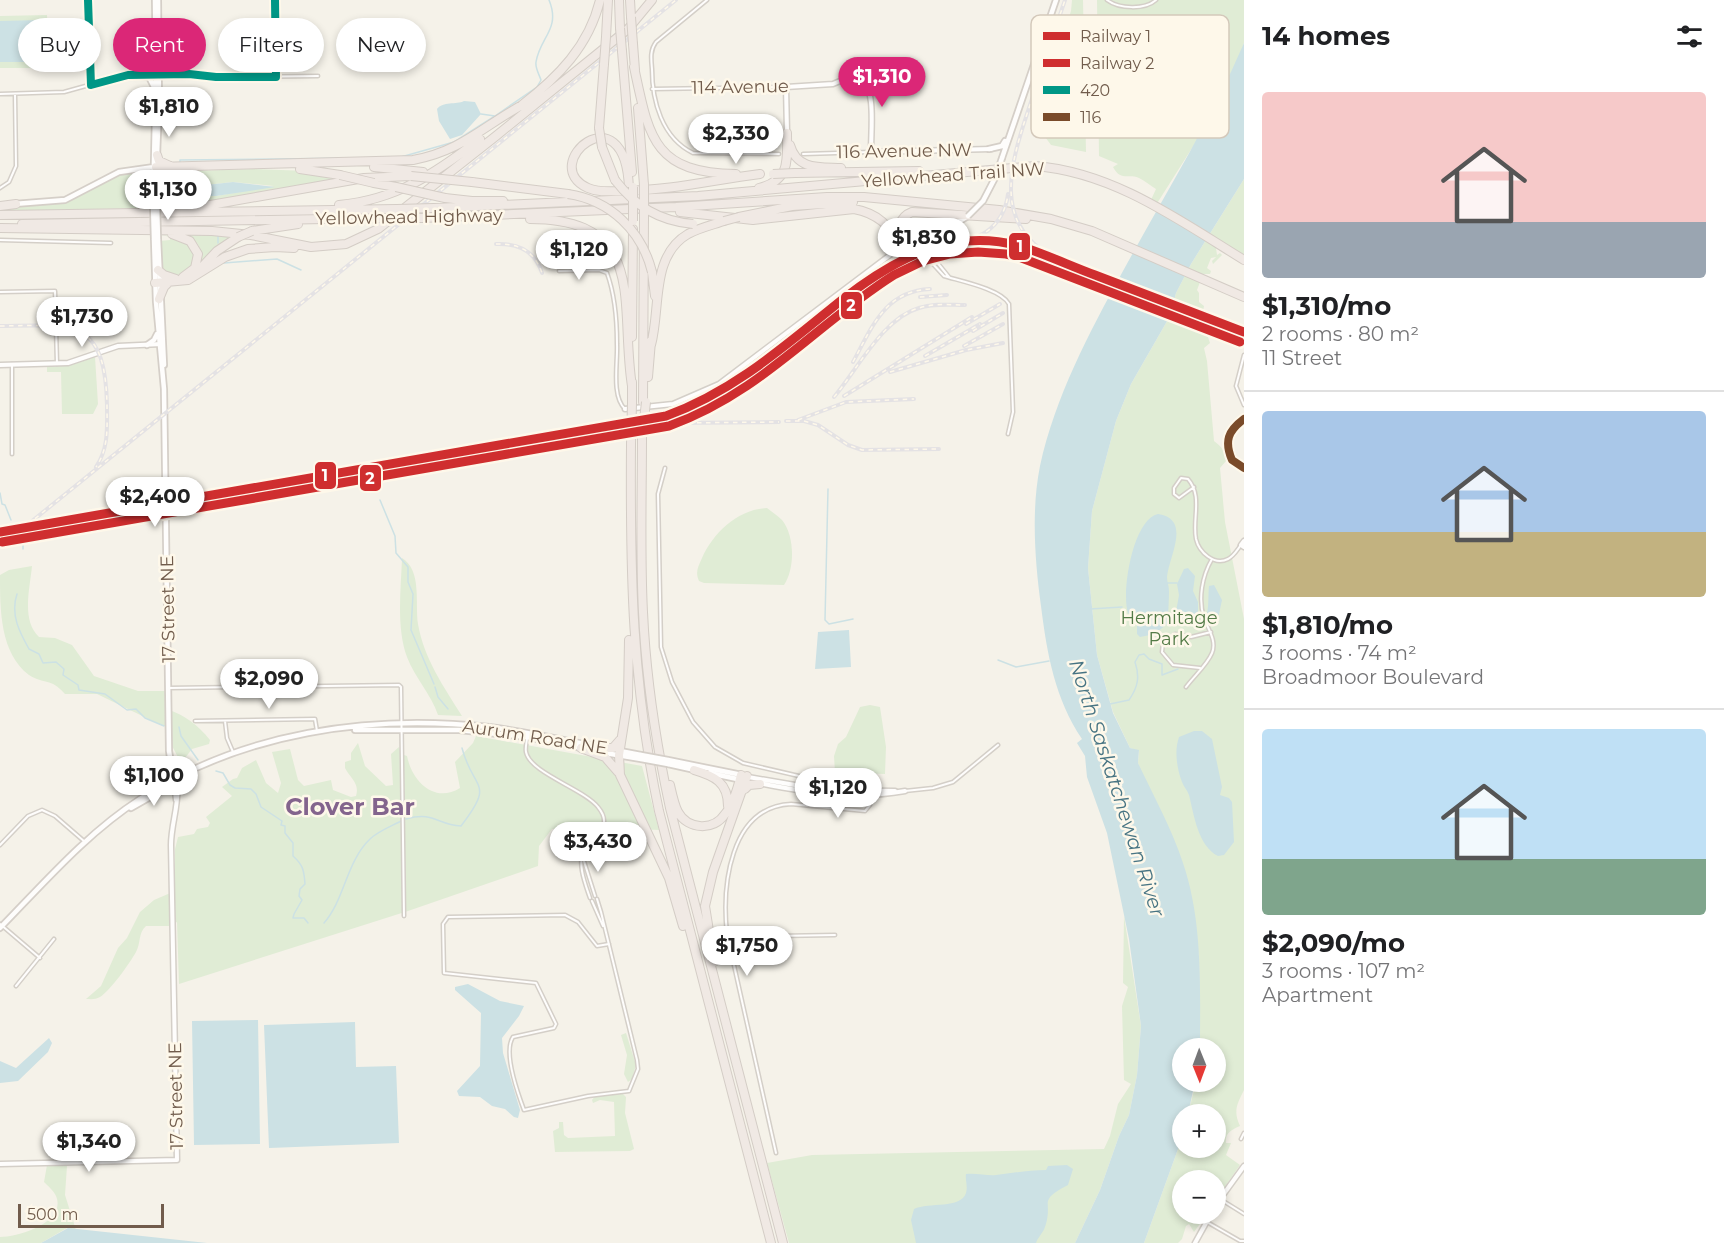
<!DOCTYPE html>
<html lang="en">
<head>
<meta charset="utf-8">
<style>
	:root { --surface:#fff; --page:#f2f2f2; --text:#202124; --muted:#757577; --line:#e0e0e0; --accent:#db2777 }
	body { margin:0; font-family:Montserrat,sans-serif; background:var(--page); color:var(--text); height:100vh; display:flex; flex-direction:column; font-size:22px; white-space:nowrap }
	* { box-sizing:border-box; margin:0 }
	p { font-size:20px; color:var(--muted) }
	.icon { flex:none; width:33px; height:33px; fill:none; stroke:currentColor; stroke-width:2; stroke-linecap:round; stroke-linejoin:round }
	.map { position:relative; flex:1; overflow:hidden }
	.panel { display:flex; flex-direction:column; background:var(--surface); width:480px }
	.panel>* { flex:none }
	.top-card { position:absolute; left:18px; top:18px; width:570px; height:54px; display:flex; gap:12px }
	.needle { width:39px; rotate:179deg }
	.controls { position:absolute; left:1172px; top:1038px; display:grid; gap:12px }
	.controls a { display:grid; place-items:center; width:54px; height:54px; border-radius:50%; background:var(--surface); box-shadow:0 3px 9px #0003; font-size:30px }
	.scale { position:absolute; left:18px; bottom:15px; width:146px; box-sizing:border-box; padding-left:6px; border:3px solid #715c4c; border-top:0; font-size:16px; line-height:21px; white-space:nowrap; color:#715c4c; -webkit-text-stroke:4px #fef8ea; paint-order:stroke }
	.price { position:absolute; translate:-50% -51px; padding:0 14px; border-radius:21px; background:#fff; color:#222; font-size:20px; line-height:39px; filter:drop-shadow(0 2px 3px #0008) }
	.price::after { content:''; position:absolute; left:50%; top:36px; width:18px; height:14px; margin-left:-9px; background:inherit; clip-path:polygon(0 0,100% 0,50% 100%) }
	.price.on { background:var(--accent); color:#fff }
	ul { padding:0; list-style:none }
	li { display:grid; align-content:center; gap:12px; height:318px; padding:0 18px }
	li+li { border-top:2px solid var(--line) }
	li span { display:grid; place-items:center; height:186px; border-radius:6px; color:#555 }
	li>.icon { margin-inline-start:auto }
	span .icon { width:108px; height:108px; fill:#fffc; stroke-width:1 }
	li b { font-size:26px }
	h2 { display:flex; justify-content:space-between; align-items:center; height:72px; padding:0 18px; font-size:26px }
	.tag { padding:0 21px; border-radius:27px; background:var(--surface); box-shadow:0 3px 9px #0003; font-size:21px; line-height:54px }
	.tag.on { background:var(--accent); color:#fff }
	main { display:flex; flex:1; min-height:0 }
	.map>svg:first-child { display:block }
</style>
</head>
<body>
<main>
<div class="map">
<svg width="1244" height="1243" viewBox="0 0 1244 1243">
	<rect width="100%" height="100%" fill="#f5f2e9"/>
	<path fill="#e0ecd5" fill-rule="evenodd" d="M1072 0H1083L1086 152 1051 145 1034 122 1071 11Z
		M1097 0H1244V43L1240 55 1199 137 1156 205 1150 202 1156 189C1151 186 1145 181 1139 178 1128 173 1121 182 1113 167L1118 164 1099 156Z
		M47 15 49 68H0V16Z
		M147 169 151 171V201L149 204H143L140 208 0 211V207L63 202 74 199 115 175Z
		M253 169 308 171 342 178 200 205 160 208V205L168 204 159 203 158 175 161 172ZM233 182 274 186 216 196H180L179 188Z
		M1244 179V256L1219 242 1216 248 1217 255 1220 253 1222 255 1213 264 1212 261 1216 257 1211 258 1207 268 1211 271 1210 274H1203L1197 290 1199 293V302L1204 306 1203 311 1195 308 1187 309 1183 315 1205 320 1206 327 1222 333 1225 331 1244 336V346L1208 337 1210 343 1204 348 1207 361 1214 441C1222 447 1225 451 1226 461L1220 468 1225 522 1244 619V1090C1237 1104 1233 1111 1240 1126 1231 1130 1225 1133 1226 1143H1231L1226 1155 1240 1165 1215 1201V1180H1182V1214H1207L1194 1232 1189 1224 1186 1226 1182 1239 1178 1243H1144L1182 1138V1148H1215V1114H1188L1196 1082H1215V1048H1200L1199 955 1138 763 1139 751 1130 748 1113 712 1097 655 1088 568 1092 511 1116 421 1131 384 1170 316 1176 293 1191 264Z
		M178 234H237L198 268C205 247 198 238 178 234Z
		M161 235 178 237 193 244 196 263C182 274 179 280 161 270L159 241 170 240V237Z
		M95 357 98 404 93 414H62L61 372H47V367L71 365Z
		M767 508C772 512 778 516 782 520 795 536 795 569 784 585L704 583 699 581C695 572 698 567 702 558 713 533 738 509 767 508Z
		M402 558C422 570 415 603 418 624 424 659 444 687 462 716L438 715C431 694 415 678 407 657 396 627 401 589 402 558Z
		M32 566C30 588 21 620 39 637L55 638 72 645 94 676 138 691H167V709C186 716 197 724 210 740L209 744 192 749 185 758 179 759 171 744V726H163L97 694H65C50 677 45 685 29 675 0 653 0 610 0 575L9 570Z
		M870 705 880 707 886 747 885 774 835 772 834 756 838 744 846 737 860 707Z
		M476 736 642 766 659 830 593 827 552 829 539 846 538 866 408 911 179 984 177 922 169 926H146C138 933 141 943 136 952 130 963 110 991 100 997 95 1000 90 999 86 999L101 986 118 948 127 938 140 912 154 900 175 891V849L178 837 194 834 197 829 208 827 210 823 206 817 232 796 222 787 233 779 237 778 242 768 256 760 266 783 278 793 281 783 272 752 290 749 298 780 304 786 331 780 333 790 351 797 356 796C360 783 350 778 345 768V762L351 760V753L358 743 365 766 386 786 393 785 391 754 399 747 401 754 407 756C412 781 434 804 460 788L455 762 473 743Z
		M1124 916 1141 1026 1137 1075 1129 1115 1119 1136 1100 1190 1075 1243H789L767 1163 812 1155 1104 1149 1110 1136 1118 1104 1131 1084 1124 1080 1122 1006 1128 987 1123 983Z
		M626 1033 636 1065 632 1079 628 1082 624 1074 627 1055 621 1035Z
		M623 1094 626 1097 625 1113 634 1149 630 1151 555 1152 553 1131 559 1128V1122H563L564 1135 568 1138 615 1136 614 1102 600 1100 593 1103 592 1100 596 1095Z
		M47 1165 67 1166 65 1195 76 1230 67 1228 41 1243H0V1237C19 1237 67 1222 56 1196 54 1191 48 1186 44 1182Z"/>
	<path fill="#cce1e4" d="M42 20 41 34 35 39 39 40 42 62H0V21Z
		M1244 43V179L1191 264 1176 293 1170 316 1131 384 1116 421 1092 511 1088 568 1097 655 1113 713 1130 748 1139 750 1138 763C1153 795 1172 829 1183 863 1203 922 1200 987 1200 1048H1182V1082H1195L1188 1114H1182V1138L1144 1243H1075L1100 1190 1119 1136 1129 1115 1137 1075 1141 1026 1129 939 1107 833 1087 777 1085 756 1077 743 1082 739C1055 699 1047 654 1041 606 1035 562 1031 511 1040 466 1055 397 1089 333 1123 271 1164 196 1210 122 1244 43Z
		M464 101 475 102 481 114 462 135 450 139 439 121 437 109C443 101 456 105 464 101Z
		M233 182 275 187 216 196H180L179 188Z
		M1158 514C1192 519 1169 556 1167 577 1167 582 1169 586 1169 591 1169 601 1168 612 1168 623L1155 634 1140 637 1137 634V619L1128 613C1121 592 1133 519 1158 514Z
		M1188 568 1195 576 1193 591 1198 602V620L1192 624H1184L1176 612 1179 595 1177 584 1184 569Z
		M1214 585 1222 600 1218 619 1207 613C1209 604 1208 596 1209 586Z
		M849 630 851 667 815 669 818 632Z
		M1194 731H1202L1212 739 1222 787 1220 795 1229 798 1232 802 1234 842 1224 855 1218 856C1198 846 1194 815 1189 795 1187 790 1184 787 1182 782 1177 769 1174 751 1179 737Z
		M468 984 500 1001 524 1006 519 1016 502 1038 503 1053 520 1110 518 1118 514 1117 505 1109 492 1106 480 1097 459 1096 457 1091 480 1066 481 1013 455 990V987Z
		M258 1020 260 1144 194 1145 192 1021Z
		M355 1022 356 1067 396 1066 399 1143 269 1148 264 1025Z
		M49 1038 52 1043 48 1052 18 1081 0 1083V1061L16 1068Z
		M1067 1165 1073 1169 1068 1185C1036 1202 1054 1200 1045 1227 1043 1233 1038 1237 1036 1243H916L911 1220 914 1209C929 1202 961 1209 966 1193 968 1186 965 1180 966 1174 977 1173 988 1176 996 1175 1013 1173 1029 1170 1046 1170L1048 1166Z
		M68 1228 207 1243H41Z"/>
	<g fill="none" stroke-linecap="round" stroke-linejoin="round">
		<path stroke="#cce1e4" stroke-width="1.5" d="M481 114 495 116 537 87 541 80C539 74 535 68 536 62 540 37 561 29 549 0
			M401 157 454 142 495 116
			M180 163V160L360 158
			M179 172V179L200 186
			M218 235V243
			M224 263 277 259 301 270
			M828 489 825 620 829 624 853 619
			M0 493 2 504 5 505 11 520
			M380 500 395 536 396 553 408 567V582L413 594 411 630 434 684
			M20 542 23 545V549
			M1167 583H1177
			M17 594C10 615 20 633 29 649L39 654 43 663 56 662 64 669 63 675 78 685 79 690 105 694 127 710 136 709 145 718 164 726
			M1090 609 1122 607
			M998 660 1016 667 1049 661
			M435 687 438 697 448 709
			M1110 704 1129 700C1138 687 1140 677 1135 662L1139 655 1144 654 1149 659 1162 664V675L1178 669
			M179 727 181 736 198 760
			M216 771 223 773 230 785 235 788 251 789 256 794 261 807 282 821 281 825 285 826V833L293 843V856C303 865 304 870 305 884L300 889 299 896 302 900 294 914 293 918H304L308 923
			M406 819C434 811 437 825 461 826 496 781 473 791 462 748
			M324 923C345 899 346 862 370 839 378 831 392 826 403 820"/>
		<defs>
			<path id="minor" d="M88 0 91 85
				M275 0 276 77
				M707 0 656 42C650 50 651 58 652 69 652 101 662 138 693 153L779 154
				M1107 0C1119 9 1145 10 1156 0
				M160 72H185L216 77 318 76
				M147 75 187 74
				M652 89 785 87
				M0 94 64 92 136 72 154 71
				M803 154 871 152
				M0 188 9 182 16 166 15 94
				M926 234 936 261 949 277
				M921 235 932 263 944 276C960 281 1001 289 1009 304L1013 412 1008 434
				M0 240 111 243
				M559 271 599 270 607 273C615 295 617 321 617 344 618 362 611 396 625 409
				M0 292 55 291 57 364
				M1244 355 1236 386 1244 405
				M12 454V364
				M665 468 658 494 661 647 672 682 693 722 715 747 743 763 816 780 865 782 871 786 870 805 865 811 791 804C729 807 722 887 727 934L776 1153
				M1194 487 1179 498 1174 494V488L1181 478 1188 479C1203 496 1192 519 1196 539 1199 552 1214 566 1228 559 1234 556 1237 550 1241 545
				M1200 668 1173 665 1162 652 1163 643 1175 634 1191 637 1211 632
				M1186 687C1194 676 1207 665 1212 653 1217 641 1208 629 1204 618 1198 599 1202 576 1212 559
				M168 688 399 685 401 687 404 916
				M195 721 315 719 317 731
				M225 721 227 738 233 752
				M527 738C527 742 525 747 526 752 530 773 584 789 598 807 616 829 589 837 584 849 577 864 585 883 590 898
				M905 791 933 788 953 782 998 745
				M0 845 28 816 42 810 55 816 85 842
				M583 858 595 896
				M597 899 601 912 637 1060 638 1069 629 1091 588 1096 524 1110C518 1094 503 1052 513 1037L554 1028 556 1024 536 983 444 973 443 924 448 917 565 915 578 922 597 946 609 944
				M592 901 603 926
				M0 924 40 958
				M728 937 835 935
				M16 986 54 939
				M1241 1139 1244 1133
				M1220 1199 1244 1214
				M1207 1222 1240 1241H1244"/>
			<path id="tertiary" d="M787 132 786 87 833 84 861 72C876 94 871 126 871 152L991 149
				M0 365 68 363 118 346 162 344
				M625 409 673 404 719 384 902 246
				M1244 419C1227 431 1222 440 1232 460L1244 468
				M1244 541 1241 545 1244 547
				M748 777 824 790 895 791
				M174 782 176 800
				M759 783C808 793 855 800 905 791
				M0 1164 177 1160 171 845C171 823 180 803 177 781
				M1215 1206 1244 1166
				M1195 1243 1211 1214"/>
			<path id="secondary" d="M134 75 149 77 154 87
				M989 149 1002 146 1005 141
				M157 156 159 103 158 0
				M1002 158 1056 0
				M156 167 157 204
				M983 201 996 176
				M14 204 65 200 119 172 154 167
				M153 204 156 74 155 0
				M154 239 156 302 164 389 169 751 174 782
				M158 239 164 365
				M915 242 921 241 925 244
				M930 243 931 238 939 233
				M902 246 953 225 968 216
				M147 345 154 340 157 334
				M355 730H459L527 737 582 748
				M620 751 641 755
				M599 752 641 759
				M668 760 742 775
				M668 764 695 770
				M709 773 742 780
				M131 808 194 772
				M0 928C44 883 87 833 140 799 242 732 370 714 489 727 528 732 567 741 605 748"/>
			<path id="motorway" d="M619 0 620 28
				M630 0 631 17
				M606 37 608 0
				M633 44 635 70
				M622 51 632 172
				M634 67C649 137 653 173 736 174
				M522 105C558 77 589 46 600 0
				M638 108 644 185
				M599 128 604 64
				M790 145C797 170 819 167 841 168
				M602 147 615 180
				M157 155 159 161 170 166
				M156 167 413 160C462 151 483 126 524 104
				M374 167 423 172
				M300 169 340 175
				M795 173 919 171
				M472 182 568 194
				M374 183 396 187
				M629 188C625 88 536 165 588 188 599 193 612 191 624 191 673 190 712 180 760 174
				M759 188C791 180 787 160 787 133
				M445 198 472 201H503
				M339 205C396 200 436 173 480 139
				M0 206 16 204
				M199 207 364 178 411 176
				M434 208 698 196 1035 166C1113 172 1179 220 1244 260
				M680 212 753 220 854 209C877 213 890 226 902 246
				M0 215 397 209
				M739 217 792 206 853 202
				M422 218 676 207 827 197H864L999 210 1051 219 1092 231 1244 297
				M530 219C649 219 619 304 632 386
				M22 224 383 218
				M0 228 212 231 251 235 311 247 346 244 378 229 496 136 628 29 652 0
				M252 231 298 224
				M172 234 190 241 198 254 195 268 183 277
				M903 241C897 229 899 217 912 212L1026 219
				M200 269 217 251 238 237
				M158 270 164 275 176 279
				M652 272 655 296
				M155 283 188 280 225 257 248 249 275 247 294 248
				M159 299 164 287 168 283
				M632 337 633 229
				M651 345C661 309 650 256 688 234 699 228 712 225 724 221
				M648 377 651 341
				M643 402 644 216
				M632 403V382
				M642 437C642 495 640 554 643 612 646 678 656 743 670 808L783 1243
				M631 444C630 573 632 684 659 811L771 1243
				M629 640 628 698 619 755 620 775 669 878 683 926
				M581 748 605 757 618 772
				M603 748H613L620 740
				M694 770C714 776 728 782 728 806
				M670 785C672 794 674 804 678 812 688 830 714 831 725 814 733 805 738 787 741 775
				M745 789 749 785 760 784
				M714 962 705 906 713 872 747 776"/>
		</defs>
		<use href="#minor" stroke="#d4cfc8" stroke-width="5"/>
		<use href="#tertiary" stroke="#d4cfc8" stroke-width="7"/>
		<use href="#secondary" stroke="#d5cfc8" stroke-width="8"/>
		<use href="#motorway" stroke="#d4cdc6" stroke-width="10"/>
		<use href="#minor" stroke="#fefdfc" stroke-width="2"/>
		<use href="#tertiary" stroke="#fefdfc" stroke-width="4"/>
		<use href="#secondary" stroke="#fefdfc" stroke-width="4.5"/>
		<use href="#motorway" stroke="#f0e9e4" stroke-width="8"/>
		<defs>
			<path id="rail" d="M496 244C518 243 535 251 542 273
				M1064 263C985 228 1012 159 1033 96 1044 64 1054 32 1065 0
				M920 297 947 295
				M966 324 1000 304
				M0 326C73 325 105 317 107 405 107 427 109 448 96 467
				M973 331 1003 313
				M800 333C835 304 869 270 911 252 933 243 969 243 986 232 999 223 1006 210 1008 194
				M964 346 1003 324
				M925 356 980 324
				M853 362C872 327 885 291 930 289
				M890 372 966 350 1003 343
				M844 396 972 317
				M834 397C857 370 883 318 919 308 934 303 950 305 965 305
				M798 420 846 402 914 399
				M786 421H804L818 425 848 445 862 450 939 449
				M670 423 779 422
				M0 531 652 418C697 407 733 383 771 356
				M35 534 351 480 433 469 474 455
				M0 547 676 0"/>
		</defs>
		<use href="#rail" stroke="#e4e2e4" stroke-width="4"/>
		<use href="#rail" stroke="#fef8ea" stroke-width="1.5" stroke-dasharray="4.5" stroke-linecap="butt"/>
		<defs>
			<path id="secondary-bridge" d="M996 176 1002 158
				M153 204 154 239
				M157 204 158 239
				M968 216 983 201
				M641 755 668 760
				M641 759 668 764"/>
			<path id="motorway-bridge" d="M631 17 633 44
				M620 28 622 51
				M604 64 606 37
				M599 128 602 147
				M773 174 795 173
				M340 175 374 183
				M411 176 472 182
				M615 180C635 206 659 221 693 224
				M644 185V216
				M396 187 445 198
				M633 187V221
				M568 194C610 200 642 231 652 272
				M397 209 434 208
				M383 218H422
				M724 221 739 217
				M238 237 252 231
				M642 437 646 402
				M631 444 632 403"/>
		</defs>
		<use href="#secondary-bridge" stroke="#d5cfc8" stroke-width="8" stroke-linecap="butt"/>
		<use href="#motorway-bridge" stroke="#d4cdc6" stroke-width="10" stroke-linecap="butt"/>
		<use href="#secondary-bridge" stroke="#fefdfc" stroke-width="4.5"/>
		<use href="#motorway-bridge" stroke="#f0e9e4" stroke-width="8"/>
		<defs>
			<path id="bus-1" d="M88 0 91 85 128 75 189 74 216 77H276L275 0"/>
			<path id="bus-2" d="M1244 419C1228 431 1224 441 1232 460L1244 468"/>
		</defs>
		<use href="#bus-1" stroke="#fef8ea" stroke-width="12"/>
		<use href="#bus-2" stroke="#fef8ea" stroke-width="12"/>
		<use href="#bus-1" stroke="#009786" stroke-width="8"/>
		<use href="#bus-2" stroke="#7a4b2a" stroke-width="8"/>
		<defs>
			<path id="rail-1" d="M0 532 666 416C735 391 787 344 843 299 896 258 954 226 1023 247 1047 255 1071 266 1095 275 1145 294 1194 313 1244 332"/>
			<path id="rail-2" d="M2 542 669 426C761 393 815 325 894 275L923 261 950 254 978 252 1006 254 1019 257 1240 342"/>
		</defs>
		<use href="#rail-1" stroke="#fef8ea" stroke-width="14"/>
		<use href="#rail-2" stroke="#fef8ea" stroke-width="14"/>
		<use href="#rail-1" stroke="#cf2e2f" stroke-width="9"/>
		<use href="#rail-2" stroke="#cf2e2f" stroke-width="9"/>
	</g>
	<g text-anchor="middle" dominant-baseline="central" stroke-width="5" stroke-linejoin="round" paint-order="stroke">
		<g font-size="18" fill="#715c4c" stroke="#fef8ea">
			<text transform="translate(740 87) rotate(-1)">114 Avenue</text>
			<text transform="translate(904 151) rotate(-1)">116 Avenue NW</text>
			<text transform="translate(953 175) rotate(-4)">Yellowhead Trail NW</text>
			<text transform="translate(409 217) rotate(-1)">Yellowhead Highway</text>
			<text transform="translate(168 609) rotate(-91)">17 Street NE</text>
			<text transform="translate(535 737) rotate(9)">Aurum Road NE</text>
			<text transform="translate(176 1096) rotate(-91)">17 Street NE</text>
		</g>
		<g font-size="18" fill="#537b47" stroke="#fef8ea">
			<text x="1169" y="618">Hermitage<tspan x="1169" dy="21">Park</tspan></text>
		</g>
		<g font-size="20" font-style="italic" fill="#477483" stroke="#fef8ea">
			<text transform="translate(1117 788) rotate(72)">North Saskatchewan River</text>
		</g>
		<g font-size="24" font-weight="bold" fill="#83648d" stroke="#fef8ea">
			<text x="350" y="806">Clover Bar</text>
		</g>
	</g>
	<rect x="1031" y="15" width="198" height="123" rx="9" fill="#fef8ea" stroke="#d4c9bb" stroke-width="1.5"/>
	<rect x="1043" y="32" width="27" height="8" fill="#cf2e2f"/>
	<rect x="1043" y="59" width="27" height="8" fill="#cf2e2f"/>
	<rect x="1043" y="86" width="27" height="8" fill="#009786"/>
	<rect x="1043" y="113" width="27" height="8" fill="#7a4b2a"/>
	<g font-size="16" fill="#715c4c">
		<text x="1080" y="42">Railway 1</text>
		<text x="1080" y="69">Railway 2</text>
		<text x="1080" y="96">420</text>
		<text x="1080" y="123">116</text>
	</g>
	<g stroke="#fef8ea" stroke-width="2">
		<rect x="1008" y="232" width="23" height="29" rx="6" fill="#cf2e2f"/>
		<rect x="840" y="291" width="23" height="29" rx="6" fill="#cf2e2f"/>
		<rect x="314" y="461" width="23" height="29" rx="6" fill="#cf2e2f"/>
		<rect x="359" y="464" width="23" height="28" rx="6" fill="#cf2e2f"/>
	</g>
	<g font-size="16" text-anchor="middle" font-weight="bold" fill="#fff">
		<text x="1020" y="252">1</text>
		<text x="851" y="311">2</text>
		<text x="325" y="481">1</text>
		<text x="370" y="484">2</text>
	</g>
</svg>
<div class="controls">
<a><svg class="needle" viewBox="-14 -14 28 28"><path d="M0-13l5 13h-10z" fill="#e53935"/><path d="M0 13l5-13h-10z" fill="#757577"/></svg></a>
<a>+</a>
<a>−</a>
</div>
<div class="scale">500 m</div>
<b class="price on" style="left:882px;top:108px">$1,310</b>
<b class="price" style="left:169px;top:138px">$1,810</b>
<b class="price" style="left:736px;top:165px">$2,330</b>
<b class="price" style="left:168px;top:221px">$1,130</b>
<b class="price" style="left:924px;top:269px">$1,830</b>
<b class="price" style="left:579px;top:281px">$1,120</b>
<b class="price" style="left:82px;top:348px">$1,730</b>
<b class="price" style="left:155px;top:528px">$2,400</b>
<b class="price" style="left:269px;top:710px">$2,090</b>
<b class="price" style="left:154px;top:807px">$1,100</b>
<b class="price" style="left:838px;top:819px">$1,120</b>
<b class="price" style="left:598px;top:873px">$3,430</b>
<b class="price" style="left:747px;top:977px">$1,750</b>
<b class="price" style="left:89px;top:1173px">$1,340</b>
<div class="top-card">
<a class="tag">Buy</a>
<a class="tag on">Rent</a>
<a class="tag">Filters</a>
<a class="tag">New</a>
</div>
</div>
<section class="panel">
<h2>14 homes<svg class="icon" aria-label="filters" viewBox="0 0 24 24"><path d="M4 7h16M4 17h16"/><circle cx="9" cy="7" r="2"/><circle cx="15" cy="17" r="2"/></svg></h2>
<ul>
<li><span style="background:linear-gradient(#f6c9c9 70%,#9aa5b1 0)"><svg class="icon" aria-label="home" viewBox="0 0 24 24"><path d="M3 11l9-7 9 7M6 9v11h12V9"/></svg></span><div><b>$1,310/mo</b><p>2 rooms · 80 m²</p><p>11 Street</p></div></li>
<li><span style="background:linear-gradient(#a9c7e8 65%,#c2b280 0)"><svg class="icon" aria-label="home" viewBox="0 0 24 24"><path d="M3 11l9-7 9 7M6 9v11h12V9"/></svg></span><div><b>$1,810/mo</b><p>3 rooms · 74 m²</p><p>Broadmoor Boulevard</p></div></li>
<li><span style="background:linear-gradient(#bfe0f5 70%,#7fa58c 0)"><svg class="icon" aria-label="home" viewBox="0 0 24 24"><path d="M3 11l9-7 9 7M6 9v11h12V9"/></svg></span><div><b>$2,090/mo</b><p>3 rooms · 107 m²</p><p>Apartment</p></div></li>
</ul>
</section>
</main>
</body>
</html>
